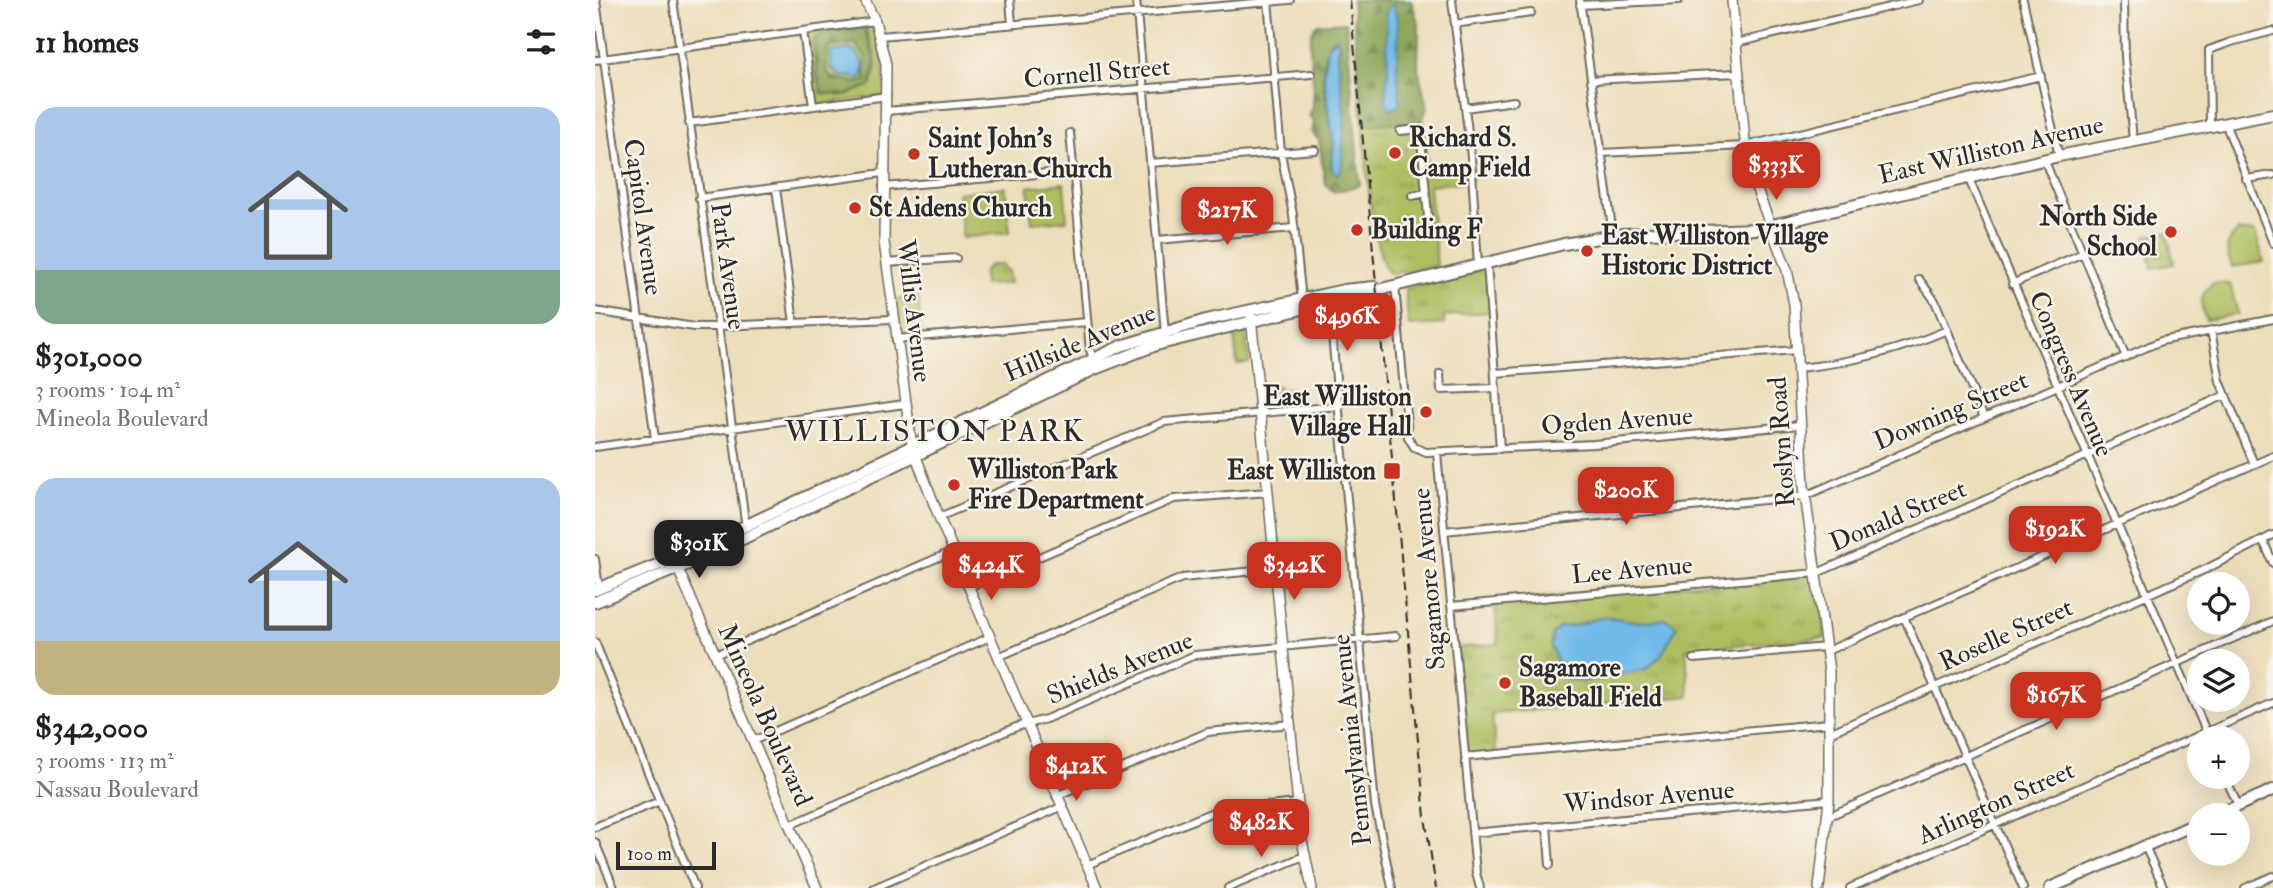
<!DOCTYPE html>
<html lang="en">
<head>
<meta charset="utf-8">
<style>
	:root { --surface:#fff; --page:#f2f2f2; --text:#202124; --muted:#757577; --accent:#c8321e }
	body { margin:0; font-family:"IM FELL Double Pica",serif; background:var(--page); color:var(--text); height:100vh; display:flex; flex-direction:column; font-size:26px; white-space:nowrap }
	* { box-sizing:border-box; margin:0 }
	p { font-size:23px; color:var(--muted) }
	.icon { flex:none; width:38px; height:38px; fill:none; stroke:currentColor; stroke-width:2; stroke-linecap:round; stroke-linejoin:round }
	.map { position:relative; flex:1; overflow:hidden }
	.details { display:flex; flex-direction:column; background:var(--surface); width:595px }
	.details>* { flex:none }
	.buttons { position:absolute; left:1592px; top:572px; display:grid; gap:14px }
	.buttons a { display:grid; place-items:center; width:63px; height:63px; border-radius:50%; background:var(--surface); box-shadow:0 7px 28px #0002; font-size:35px }
	.scale { position:absolute; left:21px; bottom:18px; width:100px; box-sizing:border-box; padding-left:7px; border:4px solid #2b2b2b; border-top:0; font-size:19px; line-height:24px; white-space:nowrap; color:#2b2b2b; -webkit-text-stroke:5px #f7f3e8; paint-order:stroke }
	.price { position:absolute; translate:-50% -60px; padding:0 16px; border-radius:14px; background:var(--accent); color:#fff; font-size:23px; line-height:46px; filter:drop-shadow(0 2px 4px #0008) }
	.price::after { content:''; position:absolute; left:50%; top:42px; width:21px; height:16px; margin-left:-10px; background:inherit; clip-path:polygon(0 0,100% 0,50% 100%) }
	.price.selected { background:#222; color:#fff }
	ul { padding:0; list-style:none }
	li { display:grid; align-content:center; gap:14px; height:371px; padding:0 35px }
	li span { display:grid; place-items:center; height:217px; border-radius:21px; color:#555 }
	li>.icon { margin-inline-start:auto }
	span .icon { width:126px; height:126px; fill:#fffc; stroke-width:1 }
	li b { font-size:30px }
	h2 { display:flex; justify-content:space-between; align-items:center; height:84px; padding:0 35px; font-size:30px }
	main { display:flex; flex:1; min-height:0 }
	.map>svg:first-child { display:block }
</style>
</head>
<body>
<main>
<section class="details">
<h2>11 homes<svg class="icon" aria-label="filters" viewBox="0 0 24 24"><path d="M4 7h16M4 17h16"/><circle cx="9" cy="7" r="2"/><circle cx="15" cy="17" r="2"/></svg></h2>
<ul>
<li><span style="background:linear-gradient(#a9c7e8 75%,#7fa58c 0)"><svg class="icon" aria-label="home" viewBox="0 0 24 24"><path d="M3 11l9-7 9 7M6 9v11h12V9"/></svg></span><div><b>$301,000</b><p>3 rooms · 104 m²</p><p>Mineola Boulevard</p></div></li>
<li><span style="background:linear-gradient(#a9c7e8 75%,#c2b280 0)"><svg class="icon" aria-label="home" viewBox="0 0 24 24"><path d="M3 11l9-7 9 7M6 9v11h12V9"/></svg></span><div><b>$342,000</b><p>3 rooms · 113 m²</p><p>Nassau Boulevard</p></div></li>
</ul>
</section>
<div class="map">
<svg width="1678" height="888" viewBox="0 0 1678 888">
	<defs>
		<pattern id="forest-firs" width="22" height="20" patternUnits="userSpaceOnUse" patternTransform="scale(1.75)"><rect width="22" height="20" fill="#8aa456"/><path d="M5 1l3.5 6h-7zM16 11l3.5 6h-7z" fill="#718647"/></pattern>
		<pattern id="park-tufts" width="24" height="20" patternUnits="userSpaceOnUse" patternTransform="scale(1.75)"><rect width="24" height="20" fill="#aebd60"/><path d="M3 7l-1-3M5 7V3M7 7l1-3M15 17l-1-3M17 17v-4M19 17l1-3" fill="none" stroke="#8e9a4f"/></pattern>
	</defs>
	<rect width="100%" height="100%" fill="#f7f3e8"/>
	<filter id="ink" filterUnits="userSpaceOnUse"><feTurbulence type="fractalNoise" baseFrequency=".0143" numOctaves="2"/><feDisplacementMap in="SourceGraphic" scale="14" xChannelSelector="R" yChannelSelector="G"/><feConvolveMatrix kernelMatrix="1 2 1 2 8 2 1 2 1" color-interpolation-filters="sRGB"/></filter>
	<filter id="wash" filterUnits="userSpaceOnUse"><feTurbulence type="fractalNoise" baseFrequency=".00686" numOctaves="4" result="noise"/><feDisplacementMap in="SourceGraphic" scale="28" xChannelSelector="R" yChannelSelector="G"/><feGaussianBlur stdDeviation="1.57" result="paint"/><feColorMatrix in="noise" values="0 0 0 0 0 0 0 0 0 0 0 0 0 0 0 0 0 1.4 0 .05"/><feComposite in="paint" operator="in"/></filter>
	<g filter="url(#wash)">
		<rect width="100%" height="100%" fill="#eddebb"/>
		<path fill="#aebd60" stroke="#6c7446" stroke-width="2" fill-rule="evenodd" d="M280 21 285 36 291 96 220 105 209 31ZM270 27C286 66 290 89 243 96L222 80 219 56 221 37 236 30Z
			M260 43 270 56V81L262 83 235 77 231 71 233 47Z
			M469 183 472 220 437 223 433 187Z
			M410 187 415 232 368 238 362 193Z
			M1643 231 1660 232 1669 262 1637 267C1630 251 1630 243 1643 231Z
			M1618 283 1635 284 1643 314 1611 320C1604 304 1604 295 1618 283Z
			M323 297 327 336 301 339 295 300Z
			M647 330 651 333 654 363 642 364 639 334Z"/>
		<path fill="url(#forest-firs)" stroke="#5a6840" stroke-width="2" fill-rule="evenodd" d="M757 0H816L824 25 823 68 832 108 827 122 768 125Z
			M751 22 765 185 739 192 730 184 724 140 716 132 719 123 714 115C728 90 704 42 722 24ZM738 39 745 46C741 56 744 64 745 74 749 106 754 138 736 166 736 159 739 150 739 144 735 115 717 63 738 39Z
			M268 25 280 61 277 85 251 95 226 93 218 45 221 37 236 30ZM260 43 270 56V81L262 83 235 77 231 71 233 47Z"/>
		<path fill="url(#park-tufts)" stroke="#6c7446" stroke-width="2" d="M828 120 833 169 875 165 877 181 834 185 842 266 796 274C776 260 771 153 768 125Z
			M1572 232 1579 264 1557 268 1551 236Z
			M406 264 413 271 415 283 389 285 388 273 393 266Z
			M891 268 894 312 849 316V324L814 326 810 289Z
			M673 385H683L684 390 698 389 699 401 674 403Z
			M1221 573 1231 638 1091 649 1094 696 897 714 901 754 871 757 860 648 903 644 900 602Z"/>
		<path fill="#70bae9" stroke="#4e728a" stroke-width="2" d="M797 3C807 27 802 48 802 72 803 84 807 93 804 106L796 109 790 102 793 72 791 12Z
			M743 38V61L750 119 746 171 742 175 736 166 739 145 729 74 732 47Z
			M255 49C266 52 272 69 266 78L245 76 236 68V52Z
			M1013 617 1044 622 1071 619 1082 627 1067 654 1052 669 988 682 970 679 956 647 957 634 965 627C979 628 997 618 1013 617Z"/>
	</g>
	<g filter="url(#ink)">
		<g fill="none" stroke-linecap="round" stroke-linejoin="round">
			<defs>
				<path id="street" d="M1 0 60 439
					M78 0 151 528
					M415 0 417 24
					M541 0 570 333
					M673 0 686 153 698 215 707 300
					M857 0 876 157 883 265
					M985 0 1018 235
					M1428 0 1464 156
					M1529 0 1530 57 1538 140
					M985 5 1084 0
					M859 24 936 13
					M208 31 218 106
					M285 36 695 0
					M1648 39 1636 42 1678 31
					M1141 43 1324 0
					M0 60 280 21
					M996 80 1143 73
					M870 108 919 101
					M291 111 716 74
					M94 123 292 96
					M1630 123 1678 243
					M1615 126 1614 50 1636 42
					M805 131 825 129 831 193 817 196
					M475 133 495 350 499 361
					M1006 153 1150 146 1446 76
					M1449 159 1531 357
					M555 163 720 150
					M1373 177 1614 738
					M1651 179 1678 175
					M288 187 479 171
					M181 188 199 323
					M831 193 834 230
					M104 198 288 173
					M562 240 699 228
					M291 263 361 258
					M892 263 905 449
					M1324 279 1340 301 1389 418
					M1417 284 1488 253
					M800 285 813 437 819 447 831 452 999 444 1205 425
					M734 302 780 805 797 888
					M0 311 99 327 298 319
					M1616 330 1625 381 1659 464
					M301 339 492 322
					M1203 368C1253 363 1306 350 1352 330
					M900 373 1202 350
					M845 374 846 390 901 388
					M0 447 310 404
					M842 453 881 873 885 888
					M344 517 569 422 744 406
					M849 531 1210 496 1566 341 1678 319
					M1668 540 1678 563
					M0 559 4 588
					M374 587 579 499 674 492
					M856 606 1222 573 1631 395
					M1309 617 1428 888
					M0 642 100 888
					M1232 651 1678 456
					M120 655 358 551
					M403 657 587 578 681 569
					M1099 659 1231 647
					M1234 733 1611 569 1678 535
					M158 741 395 637
					M870 757 1234 723
					M1630 777 1643 805
					M461 796 613 732 696 724
					M1232 817 1678 621
					M195 825 421 727 451 719 600 655 801 636
					M952 826 955 865
					M0 827 65 801
					M877 833 1234 800
					M0 842 19 888
					M1550 846 1569 888
					M492 865 620 811 703 803
					M279 888 466 807
					M633 888 709 856
					M1255 888 1678 703
					M1650 888 1678 876"/>
				<path id="secondary" d="M270 0 280 21 291 64 289 242 317 446 344 517 502 888
					M1137 0 1152 163 1192 270 1199 304 1209 486 1234 671V800L1224 888
					M656 316 706 836 717 888
					M80 562 222 888"/>
				<path id="primary" d="M0 590 102 549 526 346 611 320 749 290 779 287
					M0 602 108 558 502 368 561 345 969 244 1026 234 1161 229 1464 156 1678 114
					M1620 816 1678 790
					M1455 888 1605 822"/>
			</defs>
			<use href="#street" stroke="#6f6a5d" stroke-width="10"/>
			<use href="#secondary" stroke="#6f6a5d" stroke-width="12"/>
			<use href="#primary" stroke="#6f6a5d" stroke-width="14"/>
			<use href="#street" stroke="#fff" stroke-width="6"/>
			<use href="#secondary" stroke="#fff" stroke-width="9"/>
			<use href="#primary" stroke="#fff" stroke-width="10"/>
			<path stroke="#2b2b2b" stroke-width="2" stroke-dasharray="10 5" stroke-linecap="butt" d="M755 0 830 817 841 888"/>
		</g>
	</g>
	<g fill="#c8321e" stroke="#f7f3e8" stroke-width="2.5">
		<circle cx="800" cy="153" r="7"/>
		<circle cx="319" cy="154" r="7"/>
		<circle cx="260" cy="208" r="7"/>
		<circle cx="762" cy="230" r="7"/>
		<circle cx="1576" cy="232" r="7"/>
		<circle cx="992" cy="251" r="7"/>
		<circle cx="831" cy="412" r="7"/>
		<rect x="788" y="462" width="18" height="18" rx="3.5"/>
		<circle cx="359" cy="485" r="7"/>
		<circle cx="910" cy="683" r="7"/>
	</g>
	<g text-anchor="middle" dominant-baseline="central" stroke-width="5" stroke-linejoin="round" paint-order="stroke">
		<g font-size="26" fill="#2b2b2b" stroke="#f7f3e8">
			<text transform="translate(502 73) rotate(-5)">Cornell Street</text>
			<text transform="translate(1396 150) rotate(-13)">East Williston Avenue</text>
			<text transform="translate(48 217) rotate(82)">Capitol Avenue</text>
			<text transform="translate(133 266) rotate(82)">Park Avenue</text>
			<text transform="translate(319 311) rotate(83)">Willis Avenue</text>
			<text transform="translate(485 343) rotate(-23)">Hillside Avenue</text>
			<text transform="translate(1476 374) rotate(67)">Congress Avenue</text>
			<text transform="translate(1356 411) rotate(-23)">Downing Street</text>
			<text transform="translate(1022 421) rotate(-4)">Ogden Avenue</text>
			<text transform="translate(1187 442) rotate(-94)">Roslyn Road</text>
			<text transform="translate(1303 516) rotate(-23)">Donald Street</text>
			<text transform="translate(1037 570) rotate(-5)">Lee Avenue</text>
			<text transform="translate(834 579) rotate(-95)">Sagamore Avenue</text>
			<text transform="translate(1411 635) rotate(-24)">Roselle Street</text>
			<text transform="translate(525 668) rotate(-22)">Shields Avenue</text>
			<text transform="translate(170 715) rotate(66)">Mineola Boulevard</text>
			<text transform="translate(757 740) rotate(-96)">Pennsylvania Avenue</text>
			<text transform="translate(1054 797) rotate(-5)">Windsor Avenue</text>
			<text transform="translate(1401 803) rotate(-24)">Arlington Street</text>
		</g>
		<g font-size="26" font-weight="bold" fill="#2b2b2b" stroke="#f7f3e8" text-anchor="start">
			<text x="814" y="138">Richard S.<tspan x="814" dy="30">Camp Field</tspan></text>
			<text x="333" y="139">Saint John's<tspan x="333" dy="30">Lutheran Church</tspan></text>
			<text x="274" y="208">St Aidens Church</text>
			<text x="1562" y="217" text-anchor="end">North Side<tspan x="1562" dy="30">School</tspan></text>
			<text x="776" y="230">Building F</text>
			<text x="1006" y="236">East Williston Village<tspan x="1006" dy="30">Historic District</tspan></text>
			<text x="817" y="397" text-anchor="end">East Williston<tspan x="817" dy="30">Village Hall</tspan></text>
			<text x="373" y="470">Williston Park<tspan x="373" dy="30">Fire Department</tspan></text>
			<text x="781" y="471" text-anchor="end">East Williston</text>
			<text x="924" y="668">Sagamore<tspan x="924" dy="30">Baseball Field</tspan></text>
		</g>
		<g font-size="30" letter-spacing="2" fill="#2b2b2b" stroke="#f7f3e8">
			<text x="340" y="431">WILLISTON PARK</text>
		</g>
	</g>
</svg>
<div class="buttons">
<a><svg class="icon" aria-label="locate" viewBox="0 0 24 24"><circle cx="12" cy="12" r="6"/><path d="M12 2v4M12 18v4M2 12h4M18 12h4"/></svg></a>
<a><svg class="icon" aria-label="layers" viewBox="0 0 24 24"><path d="M12 4l9 5-9 5-9-5zM3 14l9 5 9-5"/></svg></a>
<a>+</a>
<a>−</a>
</div>
<div class="scale">100 m</div>
<b class="price" style="left:1181px;top:202px">$333K</b>
<b class="price" style="left:632px;top:247px">$217K</b>
<b class="price" style="left:752px;top:353px">$496K</b>
<b class="price" style="left:1031px;top:527px">$200K</b>
<b class="price" style="left:1460px;top:566px">$192K</b>
<b class="price selected" style="left:104px;top:580px">$301K</b>
<b class="price" style="left:396px;top:602px">$424K</b>
<b class="price" style="left:699px;top:602px">$342K</b>
<b class="price" style="left:1461px;top:732px">$167K</b>
<b class="price" style="left:481px;top:803px">$412K</b>
<b class="price" style="left:666px;top:859px">$482K</b>
</div>
</main>
</body>
</html>
